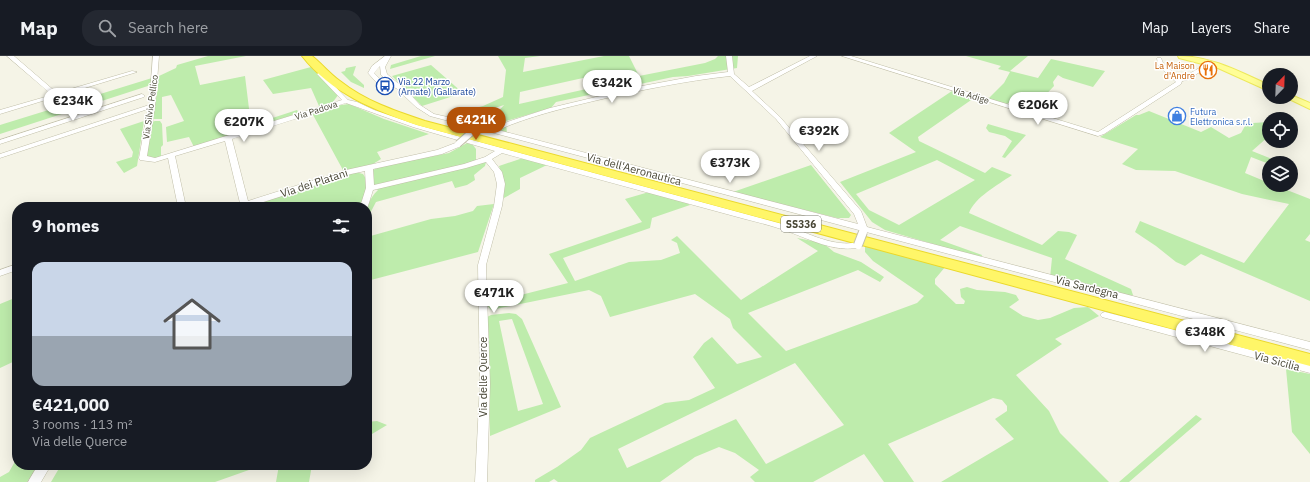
<!DOCTYPE html>
<html lang="en">
<head>
<meta charset="utf-8">
<style>
	:root { --surface:#171b24; --page:#242831; --text:#f1f3f6; --muted:#9ea1a6; --line:#363941; --accent:#b45309 }
	body { margin:0; font-family:"IBM Plex Sans",sans-serif; background:var(--page); color:var(--text); height:100vh; display:flex; flex-direction:column; font-size:15px; white-space:nowrap }
	* { box-sizing:border-box; margin:0 }
	p { font-size:13px; color:var(--muted) }
	.icon { flex:none; width:22px; height:22px; fill:none; stroke:currentColor; stroke-width:2; stroke-linecap:round; stroke-linejoin:round }
	.map { position:relative; flex:1; overflow:hidden }
	.drawer { position:absolute; left:12px; top:146px; width:360px; height:268px; display:flex; flex-direction:column; background:var(--surface); border-radius:16px; box-shadow:0 4px 16px #0002 }
	.drawer>* { flex:none }
	.needle { width:26px; rotate:23deg }
	.controls { position:absolute; left:1262px; top:12px; display:grid; gap:8px }
	.controls a { display:grid; place-items:center; width:36px; height:36px; border-radius:50%; background:var(--surface); box-shadow:0 4px 16px #0002; font-size:20px }
	.price { position:absolute; translate:-50% -34px; padding:0 9px; border-radius:14px; background:#fff; color:#222; font-size:13px; line-height:26px; filter:drop-shadow(0 1px 2px #0008) }
	.price::after { content:''; position:absolute; left:50%; top:24px; width:12px; height:9px; margin-left:-6px; background:inherit; clip-path:polygon(0 0,100% 0,50% 100%) }
	.price.current { background:var(--accent); color:#fff }
	ul { padding:0; list-style:none }
	li { display:grid; align-content:center; gap:8px; height:212px; padding:0 20px }
	li+li { border-top:1px solid var(--line) }
	li span { display:grid; place-items:center; height:124px; border-radius:12px; color:#555 }
	li>.icon { margin-inline-start:auto }
	span .icon { width:72px; height:72px; fill:#fffc; stroke-width:1 }
	li b { font-size:17px }
	h2 { display:flex; justify-content:space-between; align-items:center; height:48px; padding:0 20px; font-size:17px }
	header { display:flex; align-items:center; gap:24px; box-sizing:border-box; height:56px; padding:0 20px; background:var(--surface); border-bottom:1px solid var(--line) }
	header strong { font-size:19px }
	nav { display:flex; gap:22px; margin-inline-start:auto; font-size:14px }
	.search { width:280px; height:36px; background:var(--page); display:flex; align-items:center; gap:10px; box-sizing:border-box; padding:0 14px; border-radius:16px; color:var(--muted); font-size:15px }
	.map>svg:first-child { display:block }
</style>
</head>
<body>
<header>
<strong>Map</strong>
<div class="search"><svg class="icon" aria-label="search" viewBox="0 0 24 24"><circle cx="10" cy="10" r="6"/><path d="M15 15l6 6"/></svg>Search here</div>
<nav><a>Map</a><a>Layers</a><a>Share</a></nav>
</header>
<div class="map">
<svg width="1310" height="426" viewBox="0 0 1310 426">
	<rect width="100%" height="100%" fill="#f5f4e7"/>
	<path fill="#beecac" fill-rule="evenodd" d="M208 0H246L195 10 200 29 245 20 251 69 297 54 299 57 194 91 189 81 167 86 166 71 184 65 171 39 162 41V63H152L158 32 157 28 159 20 176 12 177 9Z
		M421 0H435L390 13 391 9Z
		M498 0H540L525 2 523 16 604 0H629L639 20 705 7 715 3 718 0H738L737 12 688 20 673 21 556 46 551 52 506 65 507 78 485 70 504 49 492 53 451 60 452 58 483 50 503 41 506 14ZM619 14 627 24 519 48 520 36Z
		M966 0H1028L1010 15 1038 22 1051 3 1105 15 1093 31 1063 22 1058 19 1053 26 1054 30 1038 47 1016 41 1007 48 988 43 1004 27 1010 16 998 13 1001 10Z
		M431 9 463 37 422 50 392 20Z
		M356 10 353 19 364 29V32L351 26 341 16 345 15 346 12Z
		M311 11 339 38 332 47 319 50 311 32 273 38 263 24Z
		M152 22 151 29 0 78V69Z
		M952 35 974 42 918 81 919 85 985 117 992 111 1012 119C998 129 975 141 969 157L1042 189 1058 175 1069 176 1077 179 1065 203 1131 233 1133 239 1128 242 1050 222 1052 202 960 170 940 184 982 199 981 202 885 174 872 166 840 126 916 96 889 77ZM937 104 975 124 899 169 869 154 856 138Z
		M349 48 384 63 429 78 377 96 381 103 373 108 344 116 312 57 334 50Z
		M1149 55 1201 76 1211 71 1229 82 1241 77 1245 70 1253 67 1269 66V80L1252 95 1282 107 1269 108 1251 101 1245 117 1269 127V129H1274L1310 143V178L1305 184 1310 186V245L1201 198 1185 210 1176 206 1156 190 1135 176 1140 165 1244 207 1289 148 1242 138 1175 115 1136 114 1122 108 1138 93 1100 81 1136 59H1139Z
		M144 65 137 110 124 117 116 106 132 101 133 96 120 73Z
		M155 65H160L162 68 163 89 161 91V100L154 103 146 101 152 66Z
		M988 68 1026 79 1005 102 1002 101 1012 85 1005 80 989 76 986 72Z
		M467 87 473 89 476 93V104L486 106 485 110 474 119 475 124 467 129 455 132 452 125 376 146 367 163C367 150 368 144 378 134L372 130 373 114 382 110 449 97Z
		M523 102 547 109 520 122V133L504 142 503 122 499 110Z
		M811 109 851 159 849 162H837L733 136Z
		M355 116 363 118C371 129 363 140 360 151H239Z
		M649 136 684 145 690 149 652 162 650 172 563 202 575 225 629 206 661 204 680 197 677 187 671 184 677 180 741 244 818 195 797 182 823 187 834 196 861 206 884 221 880 226 858 214 748 257 786 295 917 247 924 240 873 205 865 196V189L946 210 935 223V228L956 248H964L965 245 961 241 960 233 967 231 977 234 1005 236 1016 239 1019 244 1009 251 1023 260 1038 264 1050 262 1074 252 1088 251 1099 260 1055 283 1062 288 1016 319 1049 355 1060 377 1109 426H941L1014 383 995 363 1007 355V350L1002 344 993 342 888 388 914 426H884L864 398 813 426H755L750 421 759 414 735 397 719 391 695 401 660 426H558L554 423 549 426H535V424L557 411 581 394 590 382 607 374 665 347 689 344 715 332 693 301 704 287 712 281 737 308 762 301 733 272 730 263 695 238 610 261 601 240 589 234 491 254 486 248 568 227 549 198 642 166 625 143ZM795 307 844 369 766 408 736 363 627 412 618 393Z
		M494 148 478 196 367 225V181L431 163 455 160 473 155 477 150Z
		M17 241V304L0 312V248Z
		M509 257 516 258 522 263 561 351 490 380 487 261 491 259ZM512 263 543 348 518 355 499 265Z
		M1286 313 1310 318V398L1292 376Z
		M1196 359 1202 363 1129 426H1119Z
		M377 365 387 369 367 381V366Z
		M17 402V409H39L27 426H0V421L9 416Z
		M61 409H263L215 426H51Z
		M279 409H312L309 426H276Z"/>
	<g fill="none" stroke-linecap="round" stroke-linejoin="round">
		<defs>
			<path id="minor" d="M7 0H14L57 37 132 15 137 16 0 58V54L52 39Z
				M153 0H159L155 50 147 100 155 102 342 44 318 19 317 18 320 16 322 17 348 44 357 46 374 54 417 69 786 169C807 177 835 192 858 186L862 189 861 191C834 198 806 181 781 173 769 169 757 166 745 163L502 97 492 103 502 116 505 128 502 150 486 209 490 328 487 426H475L480 328 478 209 494 150 497 128 494 116 486 106 466 112 373 134 367 153V151H360L366 132 365 115 351 118 248 151H232L240 147 225 85 175 100 186 151H178L168 102 155 106 140 104 139 102 148 53 0 102V98L149 49ZM346 47 413 71 495 95 485 101 464 108 374 129 373 113 442 98 461 90V86H458L437 94 346 114 248 145 232 83Z
				M385 0H391L385 11 387 18 407 35 420 49 434 58 452 62 472 56 487 58 490 61 482 70 491 72 513 64 550 52 642 30 696 20 728 16 726 0H732L734 18 749 31 810 0H817L752 35 780 61 861 155 867 171 1310 286V294L430 60 416 51 396 32 376 26 368 17 372 10ZM380 10 381 19 390 27 380 23 374 17ZM730 20 776 63 854 158 858 168 498 74C530 60 564 52 598 44 641 34 685 25 730 20ZM472 60 483 61 478 68V69L459 64Z
				M842 0H851L1098 76 1176 26 1158 9 1157 2H1161L1163 7 1178 21H1184L1206 8 1211 9 1187 24 1182 25 1181 28 1104 78 1098 80Z
				M142 38 145 40 144 41 0 88V84Z
				M17 208V214L0 220V214Z
				M1105 256 1310 309V317L1102 261 1100 259 1102 257Z
				M38 409H51L41 426H28Z"/>
			<path id="major" d="M1178 0C1211 0 1240 16 1269 29V35L1218 12 1179 2Z
				M1291 39 1310 47V53L1285 41H1291Z"/>
			<path id="highway" d="M302 0H312C322 8 330 18 340 25 365 45 395 55 425 65L1310 298V310L417 69C374 54 331 37 302 0Z"/>
		</defs>
		<use href="#minor" stroke="#c1bfa9" stroke-width="1"/>
		<use href="#major" stroke="#ede95c" stroke-width="2"/>
		<use href="#highway" stroke="#ead82c" stroke-width="2"/>
		<use href="#minor" fill="#fff" fill-rule="evenodd"/>
		<use href="#major" fill="#fffe96" fill-rule="evenodd"/>
		<use href="#highway" fill="#fff668" fill-rule="evenodd"/>
		<defs>
			<path id="minor-bridge-far1" d="M458 88 481 68"/>
			<path id="minor-bridge" d="M858 189 863 176"/>
		</defs>
		<use href="#minor-bridge-far1" stroke="#c1bfa9" stroke-width="8" stroke-linecap="butt"/>
		<use href="#minor-bridge" stroke="#c1bfa9" stroke-width="10" stroke-linecap="butt"/>
		<use href="#minor-bridge-far1" stroke="#fff" stroke-width="6"/>
		<use href="#minor-bridge" stroke="#fff" stroke-width="8"/>
	</g>
	<defs>
		<symbol id="restaurant-ring" viewBox="-11 -11 22 22"><circle r="9.5" fill="#fff" stroke="#e8710a" stroke-width="1.5"/><path d="M-5-6h1v4h1v-4h1v4h1v-4h1v5L-1.5 .5V6h-2V.5L-5-1ZM5-6V6H3V1.5H1.5Q1.5-4 5-6Z" fill="#e8710a"/></symbol>
		<symbol id="bus-ring" viewBox="-11 -11 22 22"><circle r="9.5" fill="#fff" stroke="#1a4fb4" stroke-width="1.5"/><path d="M-5-6H5V4H4V6H2V4H-2V6H-4V4H-5ZM-3.5-4V0h7V-4ZM-3.5 1.2v1.5H-2V1.2ZM2 1.2v1.5H3.5V1.2Z" fill="#1a4fb4"/></symbol>
		<symbol id="shop-ring" viewBox="-11 -11 22 22"><circle r="9.5" fill="#fff" stroke="#3f7fe0" stroke-width="1.5"/><path d="M-5-2.5h2.3a2.7 3.5 0 0 1 5.4 0H5L5.5 6h-11ZM-1.5-2.5h3a1.5 2.3 0 0 0-3 0Z" fill="#3f7fe0"/></symbol>
	</defs>
	<g fill-rule="evenodd">
		<use href="#restaurant-ring" x="1198" y="4" width="20" height="20"/>
		<use href="#bus-ring" x="375" y="20" width="20" height="20"/>
		<use href="#shop-ring" x="1167" y="50" width="20" height="20"/>
	</g>
	<g text-anchor="middle" dominant-baseline="central" stroke-width="3" stroke-linejoin="round" paint-order="stroke">
		<g font-size="9" fill="#c56008" stroke="#fff" text-anchor="end">
			<text x="1195" y="9">La Maison<tspan x="1195" dy="10">d'Andre</tspan></text>
		</g>
		<g font-size="9" fill="#164399" stroke="#fff" text-anchor="start">
			<text x="398" y="25">Via 22 Marzo<tspan x="398" dy="10">(Arnate) (Gallarate)</tspan></text>
		</g>
		<g font-size="9" fill="#484635" stroke="#fff">
			<text transform="translate(971 39) rotate(17)">Via Adige</text>
			<text transform="translate(150 51) rotate(-82)">Via Silvio Pellico</text>
			<text transform="translate(316 54) rotate(-18)">Via Padova</text>
		</g>
		<g font-size="9" fill="#366cbe" stroke="#fff" text-anchor="start">
			<text x="1190" y="55">Futura<tspan x="1190" dy="10">Elettronica s.r.l.</tspan></text>
		</g>
		<rect fill="#fff" stroke="#7f7e72" stroke-width="1" x="781" y="160" width="40" height="16" rx="3"/>
		<g font-size="10" font-weight="bold" fill="#484635">
			<text x="801" y="168">SS336</text>
		</g>
		<g font-size="11" fill="#484635" stroke="#fff">
			<text transform="translate(634 113) rotate(15)">Via dell'Aeronautica</text>
			<text transform="translate(314 127) rotate(-18)">Via dei Platani</text>
			<text transform="translate(1087 231) rotate(14)">Via Sardegna</text>
			<text transform="translate(1277 305) rotate(15)">Via Sicilia</text>
			<text transform="translate(483 321) rotate(-90)">Via delle Querce</text>
		</g>
	</g>
</svg>
<div class="controls">
<a><svg class="needle" viewBox="-14 -14 28 28"><path d="M0-13l5 13h-10z" fill="#e53935"/><path d="M0 13l5-13h-10z" fill="#9ea1a6"/></svg></a>
<a><svg class="icon" aria-label="locate" viewBox="0 0 24 24"><circle cx="12" cy="12" r="6"/><path d="M12 2v4M12 18v4M2 12h4M18 12h4"/></svg></a>
<a><svg class="icon" aria-label="layers" viewBox="0 0 24 24"><path d="M12 4l9 5-9 5-9-5zM3 14l9 5 9-5"/></svg></a>
</div>
<b class="price" style="left:612px;top:48px">€342K</b>
<b class="price" style="left:73px;top:66px">€234K</b>
<b class="price" style="left:1038px;top:70px">€206K</b>
<b class="price current" style="left:476px;top:85px">€421K</b>
<b class="price" style="left:244px;top:87px">€207K</b>
<b class="price" style="left:819px;top:96px">€392K</b>
<b class="price" style="left:730px;top:128px">€373K</b>
<b class="price" style="left:494px;top:258px">€471K</b>
<b class="price" style="left:1205px;top:297px">€348K</b>
<section class="drawer">
<h2>9 homes<svg class="icon" aria-label="filters" viewBox="0 0 24 24"><path d="M4 7h16M4 17h16"/><circle cx="9" cy="7" r="2"/><circle cx="15" cy="17" r="2"/></svg></h2>
<ul>
<li><span style="background:linear-gradient(#c9d6e8 60%,#9aa5b1 0)"><svg class="icon" aria-label="home" viewBox="0 0 24 24"><path d="M3 11l9-7 9 7M6 9v11h12V9"/></svg></span><div><b>€421,000</b><p>3 rooms · 113 m²</p><p>Via delle Querce</p></div></li>
</ul>
</section>
</div>
</body>
</html>
